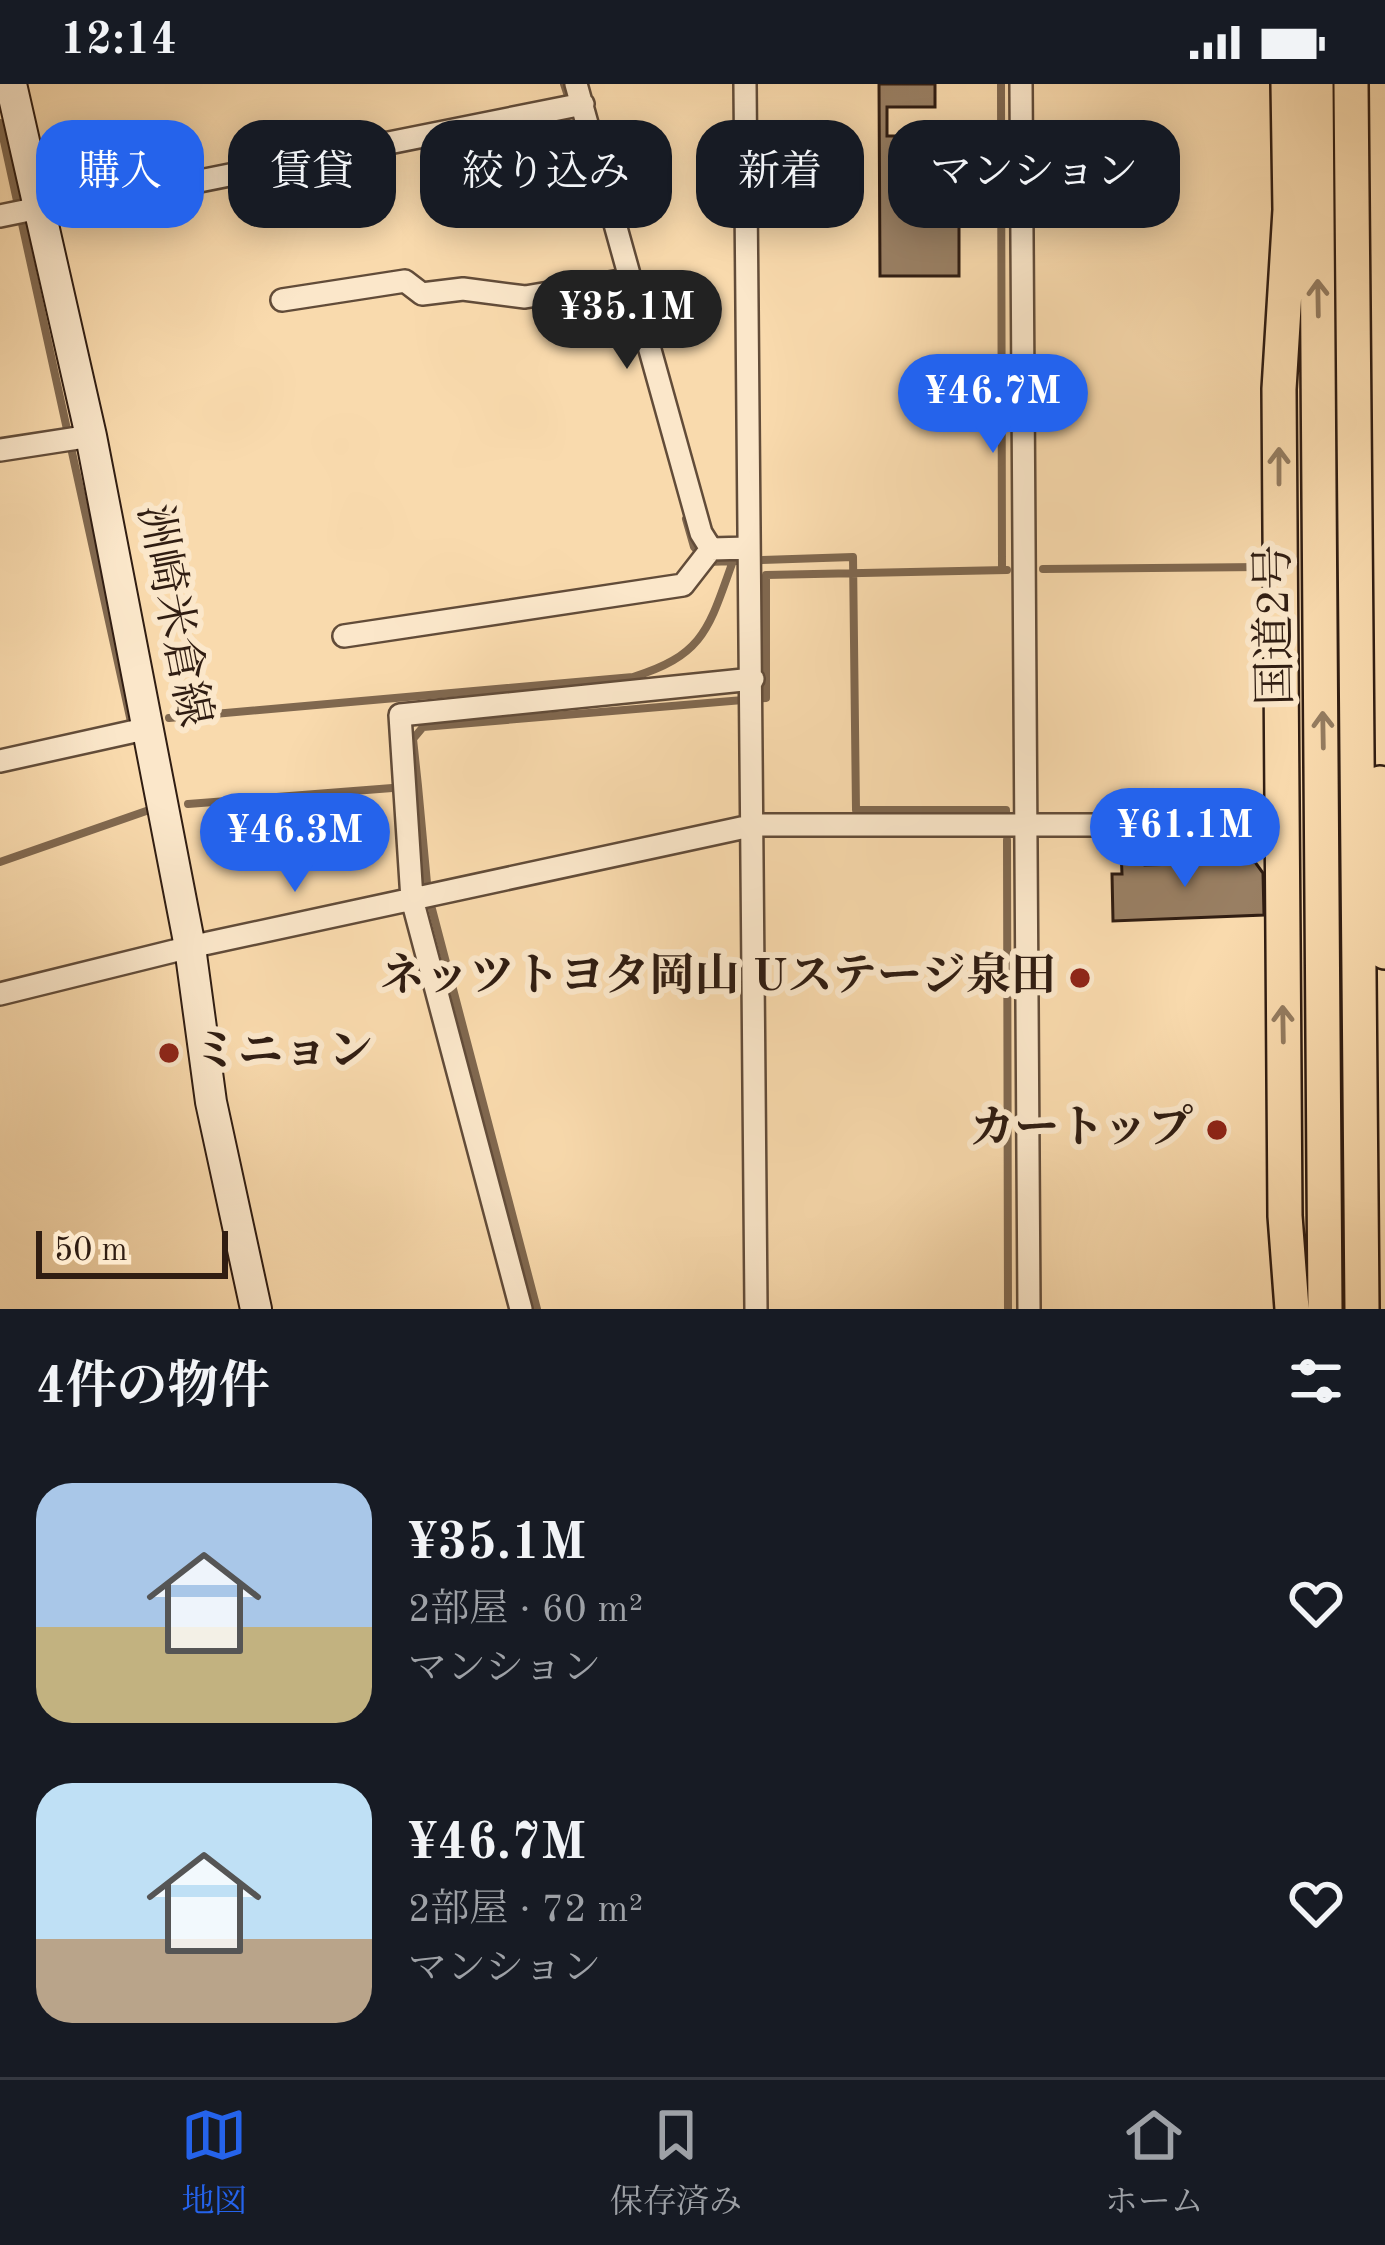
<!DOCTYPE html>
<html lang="ja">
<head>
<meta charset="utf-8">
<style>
	:root { --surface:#171b24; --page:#242831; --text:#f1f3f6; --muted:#9ea1a6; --line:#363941; --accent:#2563eb }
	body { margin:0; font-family:"Old Standard TT","Noto Serif JP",serif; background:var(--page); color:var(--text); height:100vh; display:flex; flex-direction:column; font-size:45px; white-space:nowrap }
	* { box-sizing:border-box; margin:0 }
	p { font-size:39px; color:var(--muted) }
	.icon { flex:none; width:66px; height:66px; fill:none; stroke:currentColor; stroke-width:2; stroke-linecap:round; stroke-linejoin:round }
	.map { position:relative; height:1225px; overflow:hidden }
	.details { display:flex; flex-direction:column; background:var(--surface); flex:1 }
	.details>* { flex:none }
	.guide { position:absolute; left:36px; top:36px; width:1314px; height:108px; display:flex; gap:24px }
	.scale { position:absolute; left:36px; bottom:30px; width:192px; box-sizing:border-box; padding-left:12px; border:6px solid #301d12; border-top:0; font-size:33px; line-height:42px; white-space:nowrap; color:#301d12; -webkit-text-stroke:9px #fbe7ca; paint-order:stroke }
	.price { position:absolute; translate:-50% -102px; padding:0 27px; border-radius:42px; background:var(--accent); color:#fff; font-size:39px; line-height:78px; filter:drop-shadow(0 3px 6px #0008) }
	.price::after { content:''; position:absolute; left:50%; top:72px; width:36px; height:27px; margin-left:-18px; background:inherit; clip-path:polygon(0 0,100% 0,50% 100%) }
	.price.current { background:#222; color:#fff }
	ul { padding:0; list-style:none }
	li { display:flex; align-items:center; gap:36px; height:300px; padding:0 36px }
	li span { display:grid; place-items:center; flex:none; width:336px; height:240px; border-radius:36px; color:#555 }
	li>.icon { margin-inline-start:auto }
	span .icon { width:144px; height:144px; fill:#fffc; stroke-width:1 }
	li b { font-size:51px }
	h2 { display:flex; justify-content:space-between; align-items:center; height:144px; padding:0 36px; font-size:51px }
	.pill { padding:0 42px; border-radius:36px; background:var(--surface); box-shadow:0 6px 30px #0003; font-size:42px; line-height:108px }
	.pill.current { background:var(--accent); color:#fff }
	.status { display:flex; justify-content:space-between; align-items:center; height:84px; padding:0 60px; background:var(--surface); direction:ltr }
	.status svg { height:33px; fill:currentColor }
	.tab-bar { display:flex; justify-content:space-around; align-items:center; height:168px; border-top:3px solid var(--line); background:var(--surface); font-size:33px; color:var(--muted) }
	.tab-bar a { display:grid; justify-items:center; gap:6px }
	.tab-bar .current { color:var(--accent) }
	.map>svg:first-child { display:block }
</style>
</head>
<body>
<div class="status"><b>12:14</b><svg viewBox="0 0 49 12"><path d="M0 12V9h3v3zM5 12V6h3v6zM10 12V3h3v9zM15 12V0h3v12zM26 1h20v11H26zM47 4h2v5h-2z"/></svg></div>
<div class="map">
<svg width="1385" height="1225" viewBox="0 0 1385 1225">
	<rect width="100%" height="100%" fill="#f9daad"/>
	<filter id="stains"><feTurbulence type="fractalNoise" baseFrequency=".00167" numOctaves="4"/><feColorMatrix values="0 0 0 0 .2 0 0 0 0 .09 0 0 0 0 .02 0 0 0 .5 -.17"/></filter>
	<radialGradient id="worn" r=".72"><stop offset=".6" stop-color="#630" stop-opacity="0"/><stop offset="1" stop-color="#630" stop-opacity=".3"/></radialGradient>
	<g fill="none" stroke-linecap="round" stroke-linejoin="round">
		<path stroke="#80684f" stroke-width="8" d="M564 0 571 21
			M1001 0 1002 485
			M0 39 131 638
			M686 435 694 463 707 478 853 473 856 726H1006V731
			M1043 485 1262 483
			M169 634 633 593C705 571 709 543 733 477
			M418 702 427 799
			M188 720 418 702 413 655 423 643 766 614V491L1007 486
			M1007 756 1008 1225
			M0 778 152 725
			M432 825 537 1225"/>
	</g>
	<path fill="#997f63" stroke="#301d12" stroke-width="3" d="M879 0H935V23H887V52H929V129H959V192H880Z
		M1121 766H1144L1145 781 1255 778 1263 789 1264 831 1113 837 1112 790H1122Z"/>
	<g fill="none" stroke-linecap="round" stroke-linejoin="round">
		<defs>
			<path id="minor" d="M576 0 701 449 711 465 748 464
				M745 0 756 1225
				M1021 0 1029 1225
				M40 129 583 20
				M0 132 39 124
				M282 216 405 197 422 210 463 205 525 213 632 195
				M0 366 91 352
				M344 552 683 501 711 465
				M0 677 149 644
				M0 910 190 863 755 741H1280
				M521 1225 412 815 400 631 753 595"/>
			<path id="secondary" d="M11 0 91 352 190 863 211 1018 256 1225"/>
			<path id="trunk" d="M1288 0 1290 126 1279 305 1285 1132 1292 1225
				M1316 0 1325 1225
				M1351 0 1362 1225
				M1380 699 1385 868"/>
		</defs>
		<use href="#minor" stroke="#624c39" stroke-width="26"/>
		<use href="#secondary" stroke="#301d12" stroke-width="34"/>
		<use href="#trunk" stroke="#301d12" stroke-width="38"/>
		<use href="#minor" stroke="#fbe7ca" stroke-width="21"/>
		<use href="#secondary" stroke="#fbe7ca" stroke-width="30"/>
		<use href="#trunk" stroke="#f9daad" stroke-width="33"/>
	</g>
	<defs><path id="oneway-shaft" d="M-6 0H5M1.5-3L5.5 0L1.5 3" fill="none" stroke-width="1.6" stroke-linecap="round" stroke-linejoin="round" transform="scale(3)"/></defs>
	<g stroke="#947c60">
		<use href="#oneway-shaft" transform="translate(1318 214) rotate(-91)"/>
		<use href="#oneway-shaft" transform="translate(1279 382) rotate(-90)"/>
		<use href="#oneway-shaft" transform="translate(1323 646) rotate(-91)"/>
		<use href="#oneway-shaft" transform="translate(1283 940) rotate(-91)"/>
	</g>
	<g fill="#8f2418" stroke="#fbe7ca" stroke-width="4.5">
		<circle cx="1080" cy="894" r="12"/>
		<circle cx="169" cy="969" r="12"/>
		<circle cx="1217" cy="1046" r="12"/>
	</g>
	<g text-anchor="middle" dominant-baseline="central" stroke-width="12" stroke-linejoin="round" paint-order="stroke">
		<g font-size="45" fill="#301d12" stroke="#fbe7ca">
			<text transform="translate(172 532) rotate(79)">洲崎米倉線</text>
			<text transform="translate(1277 541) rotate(-91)">国道2号</text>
		</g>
		<g font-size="45" font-weight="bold" fill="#301d12" stroke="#fbe7ca" text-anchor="end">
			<text x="1056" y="894">ネッツトヨタ岡山 Uステージ泉田</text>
			<text x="193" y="969" text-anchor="start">ミニョン</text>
			<text x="1193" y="1046">カートップ</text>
		</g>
	</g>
	<rect width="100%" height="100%" filter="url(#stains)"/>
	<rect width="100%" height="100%" fill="url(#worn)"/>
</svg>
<div class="scale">50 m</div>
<b class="price current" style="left:627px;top:288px">¥35.1M</b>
<b class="price" style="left:993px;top:372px">¥46.7M</b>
<b class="price" style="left:1185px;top:806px">¥61.1M</b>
<b class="price" style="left:295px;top:811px">¥46.3M</b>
<div class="guide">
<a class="pill current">購入</a>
<a class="pill">賃貸</a>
<a class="pill">絞り込み</a>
<a class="pill">新着</a>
<a class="pill">マンション</a>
</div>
</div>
<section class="details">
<h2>4件の物件<svg class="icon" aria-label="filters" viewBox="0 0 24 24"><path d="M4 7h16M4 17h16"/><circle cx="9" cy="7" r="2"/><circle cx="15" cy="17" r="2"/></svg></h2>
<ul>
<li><span style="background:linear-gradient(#a9c7e8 60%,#c2b280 0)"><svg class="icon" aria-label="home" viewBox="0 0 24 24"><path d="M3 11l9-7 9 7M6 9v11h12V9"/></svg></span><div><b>¥35.1M</b><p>2部屋 · 60 m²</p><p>マンション</p></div><svg class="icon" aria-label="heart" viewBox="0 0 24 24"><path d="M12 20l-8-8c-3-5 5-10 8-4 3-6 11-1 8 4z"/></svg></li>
<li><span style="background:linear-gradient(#bfe0f5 65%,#b9a48a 0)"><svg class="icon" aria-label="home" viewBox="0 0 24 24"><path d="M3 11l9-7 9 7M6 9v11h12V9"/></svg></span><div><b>¥46.7M</b><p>2部屋 · 72 m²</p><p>マンション</p></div><svg class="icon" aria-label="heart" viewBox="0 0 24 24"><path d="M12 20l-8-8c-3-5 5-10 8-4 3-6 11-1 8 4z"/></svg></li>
</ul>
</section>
<nav class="tab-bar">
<a class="current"><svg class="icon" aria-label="map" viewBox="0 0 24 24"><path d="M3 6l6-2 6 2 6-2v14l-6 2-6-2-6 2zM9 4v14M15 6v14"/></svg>地図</a>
<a><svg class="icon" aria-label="saved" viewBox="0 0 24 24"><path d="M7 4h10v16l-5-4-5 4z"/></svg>保存済み</a>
<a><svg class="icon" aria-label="home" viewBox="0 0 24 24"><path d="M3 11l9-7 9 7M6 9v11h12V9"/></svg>ホーム</a>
</nav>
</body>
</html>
